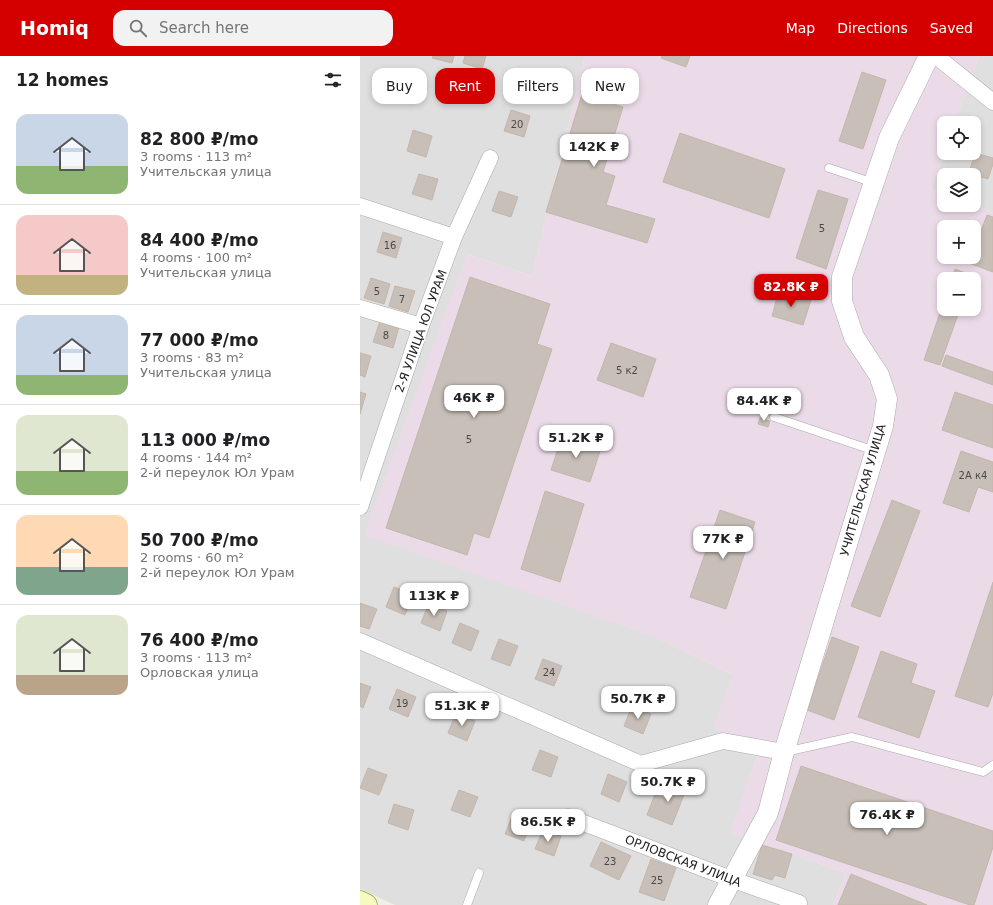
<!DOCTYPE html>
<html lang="en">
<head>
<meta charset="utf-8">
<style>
	:root { --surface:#fff; --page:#f2f2f2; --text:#202124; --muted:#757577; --line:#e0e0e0; --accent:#d40000 }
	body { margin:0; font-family:"DejaVu Sans",sans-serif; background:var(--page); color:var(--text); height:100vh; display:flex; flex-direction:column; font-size:15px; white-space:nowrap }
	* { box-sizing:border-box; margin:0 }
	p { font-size:13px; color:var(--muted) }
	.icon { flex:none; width:22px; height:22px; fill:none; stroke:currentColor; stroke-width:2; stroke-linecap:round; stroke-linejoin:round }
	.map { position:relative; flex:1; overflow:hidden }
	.details { display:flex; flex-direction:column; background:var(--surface); width:360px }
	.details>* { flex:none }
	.banner { position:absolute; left:12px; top:12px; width:380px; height:36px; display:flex; gap:8px }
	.fabs { position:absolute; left:577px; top:60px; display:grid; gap:8px }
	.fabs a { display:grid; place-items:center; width:44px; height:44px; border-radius:8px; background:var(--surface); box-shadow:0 2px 6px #0003; font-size:20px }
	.price { position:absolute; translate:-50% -34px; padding:0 9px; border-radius:8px; background:#fff; color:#222; font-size:13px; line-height:26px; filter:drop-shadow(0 1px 2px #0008) }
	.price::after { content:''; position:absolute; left:50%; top:24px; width:12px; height:9px; margin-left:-6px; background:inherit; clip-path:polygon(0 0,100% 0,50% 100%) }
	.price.active { background:var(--accent); color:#fff }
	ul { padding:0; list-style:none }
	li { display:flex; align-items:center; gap:12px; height:100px; padding:0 16px }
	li+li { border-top:1px solid var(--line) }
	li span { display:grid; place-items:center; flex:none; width:112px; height:80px; border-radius:12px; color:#555 }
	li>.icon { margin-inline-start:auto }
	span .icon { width:48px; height:48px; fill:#fffc; stroke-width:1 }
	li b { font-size:17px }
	h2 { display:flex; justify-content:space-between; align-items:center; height:48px; padding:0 16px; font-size:17px }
	.chip { padding:0 14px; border-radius:12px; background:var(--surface); box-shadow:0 2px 6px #0003; font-size:14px; line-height:36px }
	.chip.active { background:var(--accent); color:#fff }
	header { display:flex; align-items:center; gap:24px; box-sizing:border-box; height:56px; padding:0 20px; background:var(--accent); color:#fff }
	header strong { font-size:19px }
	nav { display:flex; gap:22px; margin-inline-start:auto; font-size:14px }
	.search { width:280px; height:36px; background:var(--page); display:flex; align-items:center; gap:10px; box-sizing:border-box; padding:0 14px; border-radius:12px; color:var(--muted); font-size:15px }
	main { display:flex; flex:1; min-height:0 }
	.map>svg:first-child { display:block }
</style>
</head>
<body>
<header>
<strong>Homiq</strong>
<div class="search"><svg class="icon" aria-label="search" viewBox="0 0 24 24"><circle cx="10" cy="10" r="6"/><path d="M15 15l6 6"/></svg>Search here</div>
<nav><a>Map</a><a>Directions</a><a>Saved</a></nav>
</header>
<main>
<section class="details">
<h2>12 homes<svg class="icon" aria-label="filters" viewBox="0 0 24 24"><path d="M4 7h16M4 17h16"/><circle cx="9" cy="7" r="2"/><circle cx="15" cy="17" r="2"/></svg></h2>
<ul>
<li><span style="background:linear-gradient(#c9d6e8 65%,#8fb573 0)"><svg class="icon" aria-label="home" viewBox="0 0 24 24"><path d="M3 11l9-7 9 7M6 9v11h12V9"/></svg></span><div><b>82 800 ₽/mo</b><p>3 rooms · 113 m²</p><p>Учительская улица</p></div></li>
<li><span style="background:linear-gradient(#f6c9c9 75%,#c2b280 0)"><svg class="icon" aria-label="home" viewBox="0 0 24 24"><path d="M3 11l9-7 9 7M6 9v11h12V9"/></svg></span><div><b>84 400 ₽/mo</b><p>4 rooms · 100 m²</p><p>Учительская улица</p></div></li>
<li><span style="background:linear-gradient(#c9d6e8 75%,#8fb573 0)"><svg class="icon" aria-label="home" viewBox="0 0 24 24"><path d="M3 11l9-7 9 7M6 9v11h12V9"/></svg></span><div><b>77 000 ₽/mo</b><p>3 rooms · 83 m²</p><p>Учительская улица</p></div></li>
<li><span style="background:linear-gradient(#dfe7d0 70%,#8fb573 0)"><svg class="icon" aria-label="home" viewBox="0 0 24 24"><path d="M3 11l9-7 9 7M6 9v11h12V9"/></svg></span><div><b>113 000 ₽/mo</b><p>4 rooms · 144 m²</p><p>2-й переулок Юл Урам</p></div></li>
<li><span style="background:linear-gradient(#ffd9b3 65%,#7fa58c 0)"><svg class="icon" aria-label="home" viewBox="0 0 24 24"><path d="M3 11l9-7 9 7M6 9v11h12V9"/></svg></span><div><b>50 700 ₽/mo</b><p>2 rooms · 60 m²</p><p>2-й переулок Юл Урам</p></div></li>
<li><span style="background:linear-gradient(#dfe7d0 75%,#b9a48a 0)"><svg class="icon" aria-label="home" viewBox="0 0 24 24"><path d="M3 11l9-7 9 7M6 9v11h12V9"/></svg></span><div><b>76 400 ₽/mo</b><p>3 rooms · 113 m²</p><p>Орловская улица</p></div></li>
</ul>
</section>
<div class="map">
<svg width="633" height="849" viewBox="0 0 633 849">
	<rect width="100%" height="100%" fill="#f2efe9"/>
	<path fill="#e0dfdf" d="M0 0H225L172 220 107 198 297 582 373 619 398 698 371 777 486 817 473 849H35L0 833Z
		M619 0H633V156L613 149 614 119H584V138L571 133 584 96V97H614V67H594Z"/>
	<path fill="#ebdbe8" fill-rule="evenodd" d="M225 0H619L594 67H584V96L571 133 584 138V149H613L633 156V849H473L486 817 370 777 398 699 353 672 373 619 297 582 4 479 107 198 172 220ZM584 171H614V201H584ZM584 223H614V253H584Z"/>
	<path fill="#c7bfb8" stroke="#c4b6ab" d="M73 0H94L92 7 72 2Z
		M105 0H126L122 13 103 7Z
		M302 0H330L326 11 301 2Z
		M230 12 251 18 243 45 263 51 243 116 255 120 246 149 295 163 287 187 186 156Z
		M502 16 526 24 503 93 479 85Z
		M151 54 170 60 164 81 144 75Z
		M53 74 72 80 66 101 47 95Z
		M320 77 425 113 409 162 303 126Z
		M615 97 633 102V108L628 123 609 117Z
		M59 118 78 123 72 144 52 138Z
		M458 134 488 143 466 213 436 202Z
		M139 135 158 141 151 161 132 155Z
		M627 159 633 161V216L609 207 611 201H614V193Z
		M23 176 42 182 36 202 17 196Z
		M595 213 611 219 610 223H592Z
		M110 221 190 248 177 288 192 293 129 482 114 477 107 499 26 472Z
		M11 222 30 228 24 248 4 242Z
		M35 230 55 235 48 256 29 250Z
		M419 234 451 244 443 269 412 260Z
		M584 245V253H600L580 309 564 304Z
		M20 265 39 271 33 292 13 286Z
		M251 287 296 303 283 341 237 324Z
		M0 297 11 300 5 321 0 319Z
		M586 299 633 316V329L582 310Z
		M0 336 6 338 0 358Z
		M595 336 633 349V392L582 374Z
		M400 362 410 365 408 371 398 368Z
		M202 380 241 392 230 426 191 414Z
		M601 395 633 406V436L618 431 609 456 583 447Z
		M185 435 224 448 200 526 161 513Z
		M532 444 560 455 520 561 491 550Z
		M360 454 395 466 366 553 330 541Z
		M633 526V637L628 651 595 640Z
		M34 531 53 539 45 559 26 551Z
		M0 547 17 553 9 573 0 570Z
		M69 547 87 555 80 575 61 567Z
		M100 567 119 575 111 595 92 587Z
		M472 581 499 591 474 664 447 654Z
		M139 583 158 590 150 610 131 603Z
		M521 595 557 608 551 627 575 635 559 682 498 661Z
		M183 603 202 610 194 630 175 623Z
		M0 627 11 631 3 652 0 650Z
		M37 633 56 641 48 661 29 653Z
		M272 650 291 658 283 678 264 670Z
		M96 657 115 665 107 685 88 677Z
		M180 694 198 701 191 721 172 714Z
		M441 710 633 775V791L614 849H610L416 784Z
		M8 712 27 719 19 739 0 732Z
		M248 718 267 726 259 746 241 738Z
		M314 723 328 729 312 769 287 759 295 738 306 743Z
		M99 734 118 741 110 761 91 754Z
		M34 748 54 754 48 774 28 767Z
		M153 758 171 765 164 785 145 778Z
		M183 773 201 780 194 800 175 793Z
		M241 786 271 800 259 824 230 810Z
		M402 789 432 798 425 822 415 819 412 824 393 818Z
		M291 803 316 812 304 845 279 836Z
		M491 818 567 849H478Z"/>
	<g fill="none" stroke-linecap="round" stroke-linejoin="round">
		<defs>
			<path id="service" d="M469 112 514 127
				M414 361 515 395
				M425 696 492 681 623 716 633 709
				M107 849 119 817"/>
			<path id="minor" d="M576 0 633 46
				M0 150 94 181
				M0 252 61 270
				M0 451 61 270 94 181 130 102
				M0 585 281 708 363 685 424 696
				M208 761 371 823 439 847"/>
			<path id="tertiary" d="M358 849 408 757 424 696 523 370 527 343 519 319 494 281 482 245V221L529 82 569 0"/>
			<path id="secondary" d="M0 846 6 849"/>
		</defs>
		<use href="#service" stroke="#a9a9a9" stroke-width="9"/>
		<use href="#minor" stroke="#a9a9a9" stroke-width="17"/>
		<use href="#tertiary" stroke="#a9a9a9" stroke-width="21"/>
		<use href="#secondary" stroke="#707d05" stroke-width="23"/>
		<use href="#service" stroke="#fff" stroke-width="8"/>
		<use href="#minor" stroke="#fff" stroke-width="16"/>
		<use href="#tertiary" stroke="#fff" stroke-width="20"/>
		<use href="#secondary" stroke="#f7fabf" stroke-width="22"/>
	</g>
	<g text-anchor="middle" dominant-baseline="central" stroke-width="3" stroke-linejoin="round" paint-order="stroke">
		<g font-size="10" fill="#4b4948">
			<text x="157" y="68">20</text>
			<text x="462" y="172">5</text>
			<text x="30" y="189">16</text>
			<text x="17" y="235">5</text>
			<text x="42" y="243">7</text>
			<text x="26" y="279">8</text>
			<text x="267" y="314">5 к2</text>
			<text x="109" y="383">5</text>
			<text x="613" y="419">2А к4</text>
			<text x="189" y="616">24</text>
			<text x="42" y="647">19</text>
			<text x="250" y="805">23</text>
			<text x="297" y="824">25</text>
		</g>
		<g font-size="12" fill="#222" stroke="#fff">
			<text transform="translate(61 275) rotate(-70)">2-Я УЛИЦА ЮЛ УРАМ</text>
			<text transform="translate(503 434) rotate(-74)">УЧИТЕЛЬСКАЯ УЛИЦА</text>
			<text transform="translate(323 805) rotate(21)">ОРЛОВСКАЯ УЛИЦА</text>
		</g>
	</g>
</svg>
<div class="fabs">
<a><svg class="icon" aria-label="locate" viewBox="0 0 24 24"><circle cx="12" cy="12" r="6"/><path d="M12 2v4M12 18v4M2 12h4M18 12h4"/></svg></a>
<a><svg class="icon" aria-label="layers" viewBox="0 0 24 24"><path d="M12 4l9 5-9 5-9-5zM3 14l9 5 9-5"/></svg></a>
<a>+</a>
<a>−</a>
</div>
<b class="price" style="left:234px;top:112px">142K ₽</b>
<b class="price active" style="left:431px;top:252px">82.8K ₽</b>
<b class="price" style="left:114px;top:363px">46K ₽</b>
<b class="price" style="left:404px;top:366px">84.4K ₽</b>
<b class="price" style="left:216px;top:403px">51.2K ₽</b>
<b class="price" style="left:363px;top:504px">77K ₽</b>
<b class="price" style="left:74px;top:561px">113K ₽</b>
<b class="price" style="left:278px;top:664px">50.7K ₽</b>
<b class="price" style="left:102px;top:671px">51.3K ₽</b>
<b class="price" style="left:308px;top:747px">50.7K ₽</b>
<b class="price" style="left:527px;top:780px">76.4K ₽</b>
<b class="price" style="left:188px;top:787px">86.5K ₽</b>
<div class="banner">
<a class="chip">Buy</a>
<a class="chip active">Rent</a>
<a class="chip">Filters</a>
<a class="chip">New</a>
</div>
</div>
</main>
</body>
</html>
